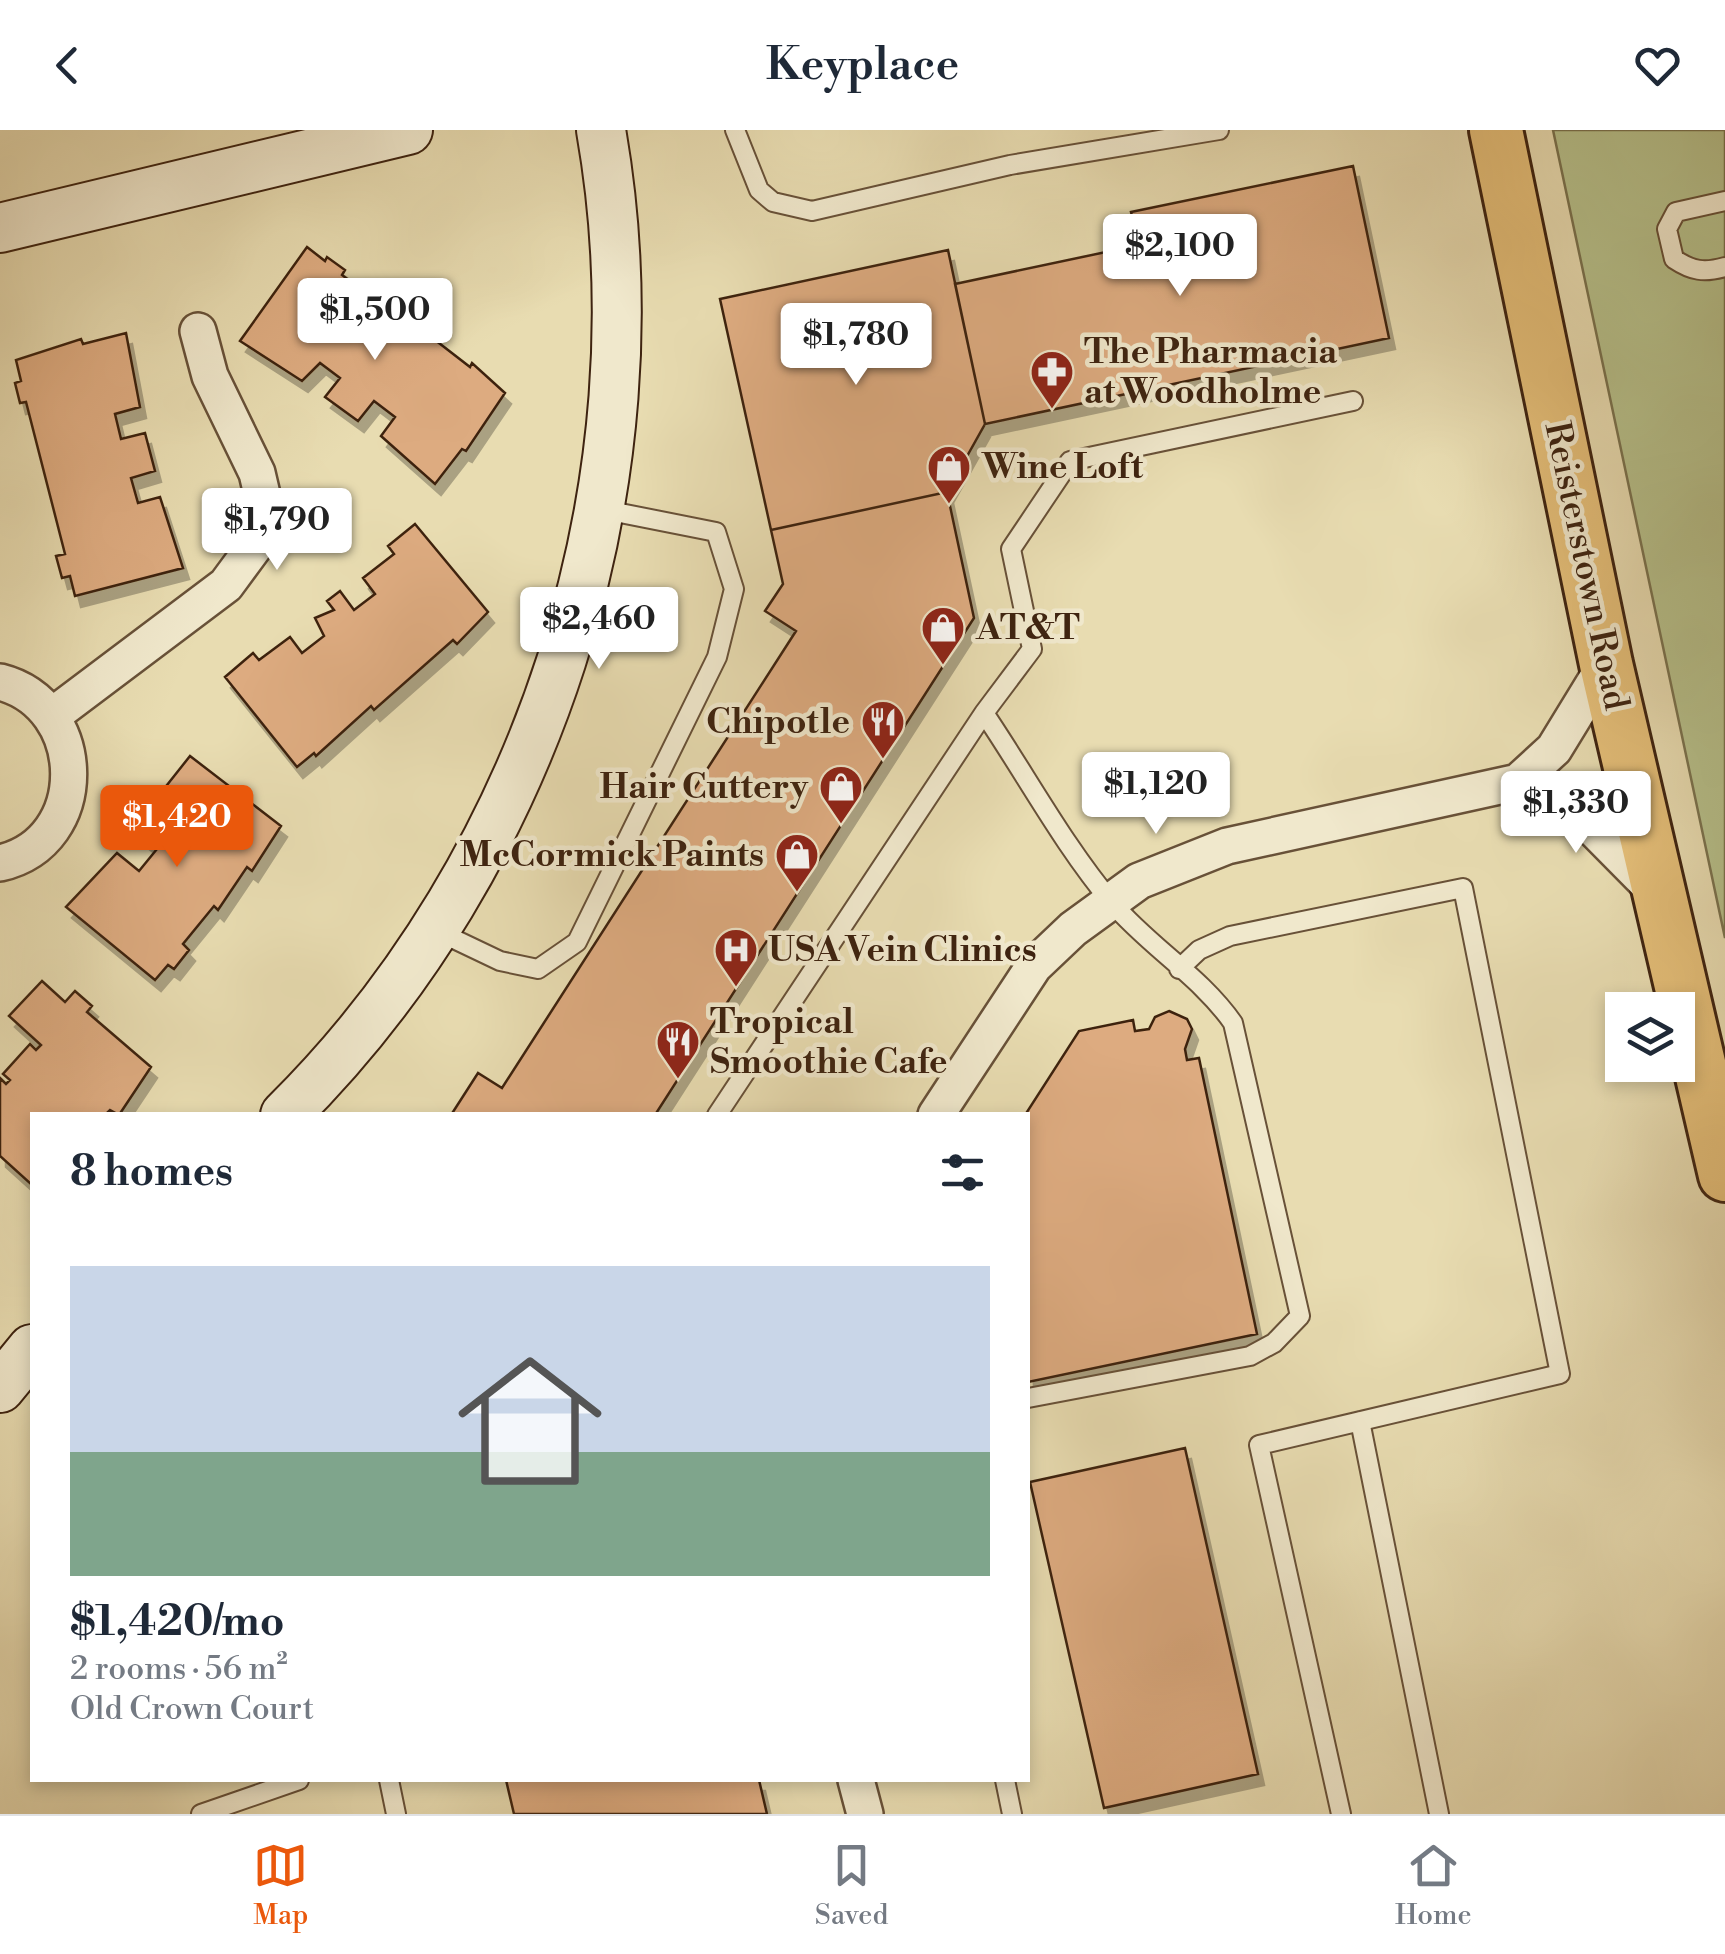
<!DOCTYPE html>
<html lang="en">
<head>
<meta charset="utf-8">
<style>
	:root { --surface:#fff; --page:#f2f2f3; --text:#1f2937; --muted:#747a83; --line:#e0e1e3; --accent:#ea580c }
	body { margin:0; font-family:"Libre Bodoni",serif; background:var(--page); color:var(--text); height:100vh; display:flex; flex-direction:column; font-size:38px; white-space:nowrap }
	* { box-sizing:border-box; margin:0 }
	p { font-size:32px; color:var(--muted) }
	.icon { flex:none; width:55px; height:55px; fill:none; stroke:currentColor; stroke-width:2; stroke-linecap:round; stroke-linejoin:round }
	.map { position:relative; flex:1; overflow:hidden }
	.side { position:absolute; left:30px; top:982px; width:1000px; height:670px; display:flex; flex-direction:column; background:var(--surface); border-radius:0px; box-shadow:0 5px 15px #0003 }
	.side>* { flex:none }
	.buttons { position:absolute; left:1605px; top:862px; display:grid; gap:20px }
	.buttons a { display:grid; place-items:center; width:90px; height:90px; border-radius:0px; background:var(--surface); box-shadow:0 5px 15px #0003; font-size:50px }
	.price { position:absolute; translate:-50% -85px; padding:0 22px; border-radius:10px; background:#fff; color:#222; font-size:32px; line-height:65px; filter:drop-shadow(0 2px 5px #0008) }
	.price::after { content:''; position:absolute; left:50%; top:60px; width:30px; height:22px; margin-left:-15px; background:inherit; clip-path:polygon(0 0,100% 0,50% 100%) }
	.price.current { background:var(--accent); color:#fff }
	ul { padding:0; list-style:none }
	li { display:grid; align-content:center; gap:20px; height:530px; padding:0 40px }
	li+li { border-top:2px solid var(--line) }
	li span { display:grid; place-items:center; height:310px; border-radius:0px; color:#555 }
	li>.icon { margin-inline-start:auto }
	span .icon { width:180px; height:180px; fill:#fffc; stroke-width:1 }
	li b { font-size:42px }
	h2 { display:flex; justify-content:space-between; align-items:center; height:120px; padding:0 40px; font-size:42px }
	header { display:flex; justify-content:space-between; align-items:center; height:130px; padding:0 40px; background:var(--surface); font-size:45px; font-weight:600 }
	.dock { display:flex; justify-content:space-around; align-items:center; height:140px; border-top:2px solid var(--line); background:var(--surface); font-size:28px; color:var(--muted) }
	.dock a { display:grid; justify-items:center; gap:5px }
	.dock .current { color:var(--accent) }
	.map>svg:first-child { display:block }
</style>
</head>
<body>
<header><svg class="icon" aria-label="back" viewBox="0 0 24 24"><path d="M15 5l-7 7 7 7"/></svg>Keyplace<svg class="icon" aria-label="heart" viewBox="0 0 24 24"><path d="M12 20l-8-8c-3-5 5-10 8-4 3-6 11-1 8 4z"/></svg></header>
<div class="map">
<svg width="1725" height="1684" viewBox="0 0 1725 1684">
	<defs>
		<filter id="shadow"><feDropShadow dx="6" dy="11" stdDeviation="0" flood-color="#0004"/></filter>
	</defs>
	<rect width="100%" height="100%" fill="#e8dcb1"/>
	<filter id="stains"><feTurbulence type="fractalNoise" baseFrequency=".002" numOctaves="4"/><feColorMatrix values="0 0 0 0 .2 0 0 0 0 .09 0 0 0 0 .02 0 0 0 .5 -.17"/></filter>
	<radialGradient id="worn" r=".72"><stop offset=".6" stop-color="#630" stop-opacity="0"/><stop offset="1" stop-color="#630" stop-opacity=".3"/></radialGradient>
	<path fill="#b6c08b" stroke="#7a724e" stroke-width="2.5" d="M1553 0H1725V808Z"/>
	<path fill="#ddab80" stroke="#3e2310" stroke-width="2.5" filter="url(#shadow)" d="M1353 36 1389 208 985 294 955 154 1139 115 1131 82Z
		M307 117 325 131 327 127 345 140 342 145 383 176 386 172 470 237 472 233 505 263 466 321 462 319 435 354 381 306 395 287 374 271 358 291 325 267 340 248 320 233 302 251 240 211Z
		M948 120 985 294 947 362 771 400 720 169Z
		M126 203 140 277 115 284 121 309 145 303 155 341 131 348 138 373 160 367 183 438 75 466 70 446 62 448 56 426 65 424 26 272 20 273 15 253 21 251 16 230 81 209 83 214Z
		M947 362 974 488 655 985H451L478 943 502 958 796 501 765 481 783 454 771 400Z
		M415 394 488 482 457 514 453 510 374 580 371 576 316 626 314 623 297 637 225 547 253 523 259 530 290 507 302 523 324 506 315 488 334 480 327 471 340 461 354 480 375 464 363 448 394 424 388 416Z
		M190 626 281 696 252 741 247 737 218 780 214 776 183 814 189 820 174 839 168 835 155 850 66 777 117 723 139 741 157 719 136 702 172 659 167 655Z
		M42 851 65 872 75 861 92 876 87 882 151 937 119 985 110 980 105 985H32V1055L0 1026V948L6 954 10 950 3 944 30 914 36 920 41 915 9 886Z
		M1169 881 1187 889 1192 899 1185 919 1187 930 1199 928 1257 1204 1028 1252 1025 985 1079 901 1133 890 1135 901 1149 899 1155 887Z
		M1185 1318 1258 1644 1104 1678 1030 1352Z
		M506 1650H759L767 1684H514Z"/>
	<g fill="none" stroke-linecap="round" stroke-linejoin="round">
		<defs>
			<path id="lane" d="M735 0 759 60 773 72 812 81 1010 35 1219 0
				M1725 71 1676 82 1667 99 1674 129C1692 141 1704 143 1725 137
				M984 583C1026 645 1064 716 1113 774 1150 817 1201 847 1233 893L1300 1186 1274 1213 1250 1226 1028 1268
				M435 800 500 831 538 839 577 812 717 527 734 459 716 402 600 379
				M1179 839 1199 820 1230 806 1463 758 1560 1244 1259 1315 1341 1684
				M717 985 984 583 1032 519 1011 419 1070 331 1353 271
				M1360 1291 1439 1684
				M389 1650 396 1684
				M1005 1650 1012 1684
				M201 1684 299 1650"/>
			<path id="street" d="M0 552C90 575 93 712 0 733
				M52 586 226 455 254 417 263 395 264 373 257 343 210 246 198 201
				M1518 652 1570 675 1656 762
				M936 985 1034 836 1073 799 1139 751 1227 716 1518 652 1554 619 1606 534
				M856 1650 865 1684"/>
			<path id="secondary" d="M0 98 408 0
				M285 985C539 734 663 352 601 0
				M0 1258 32 1219"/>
			<path id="primary" d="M1496 0 1606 534 1725 1045"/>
		</defs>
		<use href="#lane" stroke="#685138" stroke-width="22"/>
		<use href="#street" stroke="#685138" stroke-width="40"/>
		<use href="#secondary" stroke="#3e2310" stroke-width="52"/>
		<use href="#primary" stroke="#3e2310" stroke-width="58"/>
		<use href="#lane" stroke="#f0e8cc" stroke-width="18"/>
		<use href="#street" stroke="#f0e8cc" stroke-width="35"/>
		<use href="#secondary" stroke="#f0e8cc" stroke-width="48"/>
		<use href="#primary" stroke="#e4be78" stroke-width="52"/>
	</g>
	<defs>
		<symbol id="pharmacy-pin" viewBox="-11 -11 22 30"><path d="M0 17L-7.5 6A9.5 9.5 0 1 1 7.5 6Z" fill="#8f2418" stroke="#f0e8cc"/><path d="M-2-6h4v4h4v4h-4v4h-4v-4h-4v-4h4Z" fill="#fff"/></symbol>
		<symbol id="shop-pin" viewBox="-11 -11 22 30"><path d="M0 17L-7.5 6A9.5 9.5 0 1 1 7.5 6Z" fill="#8f2418" stroke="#f0e8cc"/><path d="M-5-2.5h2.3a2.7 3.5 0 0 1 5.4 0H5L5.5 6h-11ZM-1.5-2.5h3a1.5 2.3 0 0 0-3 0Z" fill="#fff"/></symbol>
		<symbol id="restaurant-pin" viewBox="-11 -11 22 30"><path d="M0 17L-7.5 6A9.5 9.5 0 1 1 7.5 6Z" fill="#8f2418" stroke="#f0e8cc"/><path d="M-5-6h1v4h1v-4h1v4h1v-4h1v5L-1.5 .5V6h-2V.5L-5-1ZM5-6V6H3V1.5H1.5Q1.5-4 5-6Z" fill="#fff"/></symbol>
		<symbol id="hospital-pin" viewBox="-11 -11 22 30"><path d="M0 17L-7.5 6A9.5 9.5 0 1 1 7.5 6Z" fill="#8f2418" stroke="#f0e8cc"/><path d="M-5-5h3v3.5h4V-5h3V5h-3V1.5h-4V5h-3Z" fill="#fff"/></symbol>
	</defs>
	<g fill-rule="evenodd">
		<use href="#pharmacy-pin" x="1027" y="217" width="50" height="68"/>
		<use href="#shop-pin" x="924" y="312" width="50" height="68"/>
		<use href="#shop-pin" x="918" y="473" width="50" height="68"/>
		<use href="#restaurant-pin" x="858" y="567" width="50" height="68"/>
		<use href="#shop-pin" x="816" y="632" width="50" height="68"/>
		<use href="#shop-pin" x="772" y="700" width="50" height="68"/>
		<use href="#hospital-pin" x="711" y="795" width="50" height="68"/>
		<use href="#restaurant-pin" x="653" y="887" width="50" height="68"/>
	</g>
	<g text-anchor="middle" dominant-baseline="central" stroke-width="9" stroke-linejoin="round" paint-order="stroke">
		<g font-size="35" font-weight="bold" fill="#3e2310" stroke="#f0e8cc" text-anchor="start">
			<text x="1084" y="222">The Pharmacia<tspan x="1084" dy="40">at Woodholme</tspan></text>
			<text x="982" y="337">Wine Loft</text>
			<text x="976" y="498">AT&amp;T</text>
			<text x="850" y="592" text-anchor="end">Chipotle</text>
			<text x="808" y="657" text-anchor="end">Hair Cuttery</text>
			<text x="764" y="725" text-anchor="end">McCormick Paints</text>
			<text x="768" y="820">USA Vein Clinics</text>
			<text x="710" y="892">Tropical<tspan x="710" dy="40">Smoothie Cafe</tspan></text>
		</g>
		<g font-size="35" fill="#3e2310" stroke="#f0e8cc">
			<text transform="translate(1586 436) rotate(78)">Reisterstown Road</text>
		</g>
	</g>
	<rect width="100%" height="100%" filter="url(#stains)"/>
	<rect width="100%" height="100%" fill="url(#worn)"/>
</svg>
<div class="buttons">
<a><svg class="icon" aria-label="layers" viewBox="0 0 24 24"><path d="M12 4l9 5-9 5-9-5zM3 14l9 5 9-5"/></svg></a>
</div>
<b class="price" style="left:1180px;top:169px">$2,100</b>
<b class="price" style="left:375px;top:233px">$1,500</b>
<b class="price" style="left:856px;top:258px">$1,780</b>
<b class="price" style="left:277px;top:443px">$1,790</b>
<b class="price" style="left:599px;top:542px">$2,460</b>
<b class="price" style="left:1156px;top:707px">$1,120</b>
<b class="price" style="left:1576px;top:726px">$1,330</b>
<b class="price current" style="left:177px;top:740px">$1,420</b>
<section class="side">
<h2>8 homes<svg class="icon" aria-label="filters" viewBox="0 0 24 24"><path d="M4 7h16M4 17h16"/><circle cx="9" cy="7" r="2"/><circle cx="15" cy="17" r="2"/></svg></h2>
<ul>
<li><span style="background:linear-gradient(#c9d6e8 60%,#7fa58c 0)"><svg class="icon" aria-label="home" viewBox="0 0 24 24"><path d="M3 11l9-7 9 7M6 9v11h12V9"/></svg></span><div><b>$1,420/mo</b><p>2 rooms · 56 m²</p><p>Old Crown Court</p></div></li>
</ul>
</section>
</div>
<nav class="dock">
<a class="current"><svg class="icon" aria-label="map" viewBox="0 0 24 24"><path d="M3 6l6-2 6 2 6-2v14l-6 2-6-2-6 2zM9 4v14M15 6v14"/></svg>Map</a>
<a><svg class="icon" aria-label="saved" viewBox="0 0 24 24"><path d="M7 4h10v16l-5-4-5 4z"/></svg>Saved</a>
<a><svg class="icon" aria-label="home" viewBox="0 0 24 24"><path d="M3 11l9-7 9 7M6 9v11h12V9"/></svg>Home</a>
</nav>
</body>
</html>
